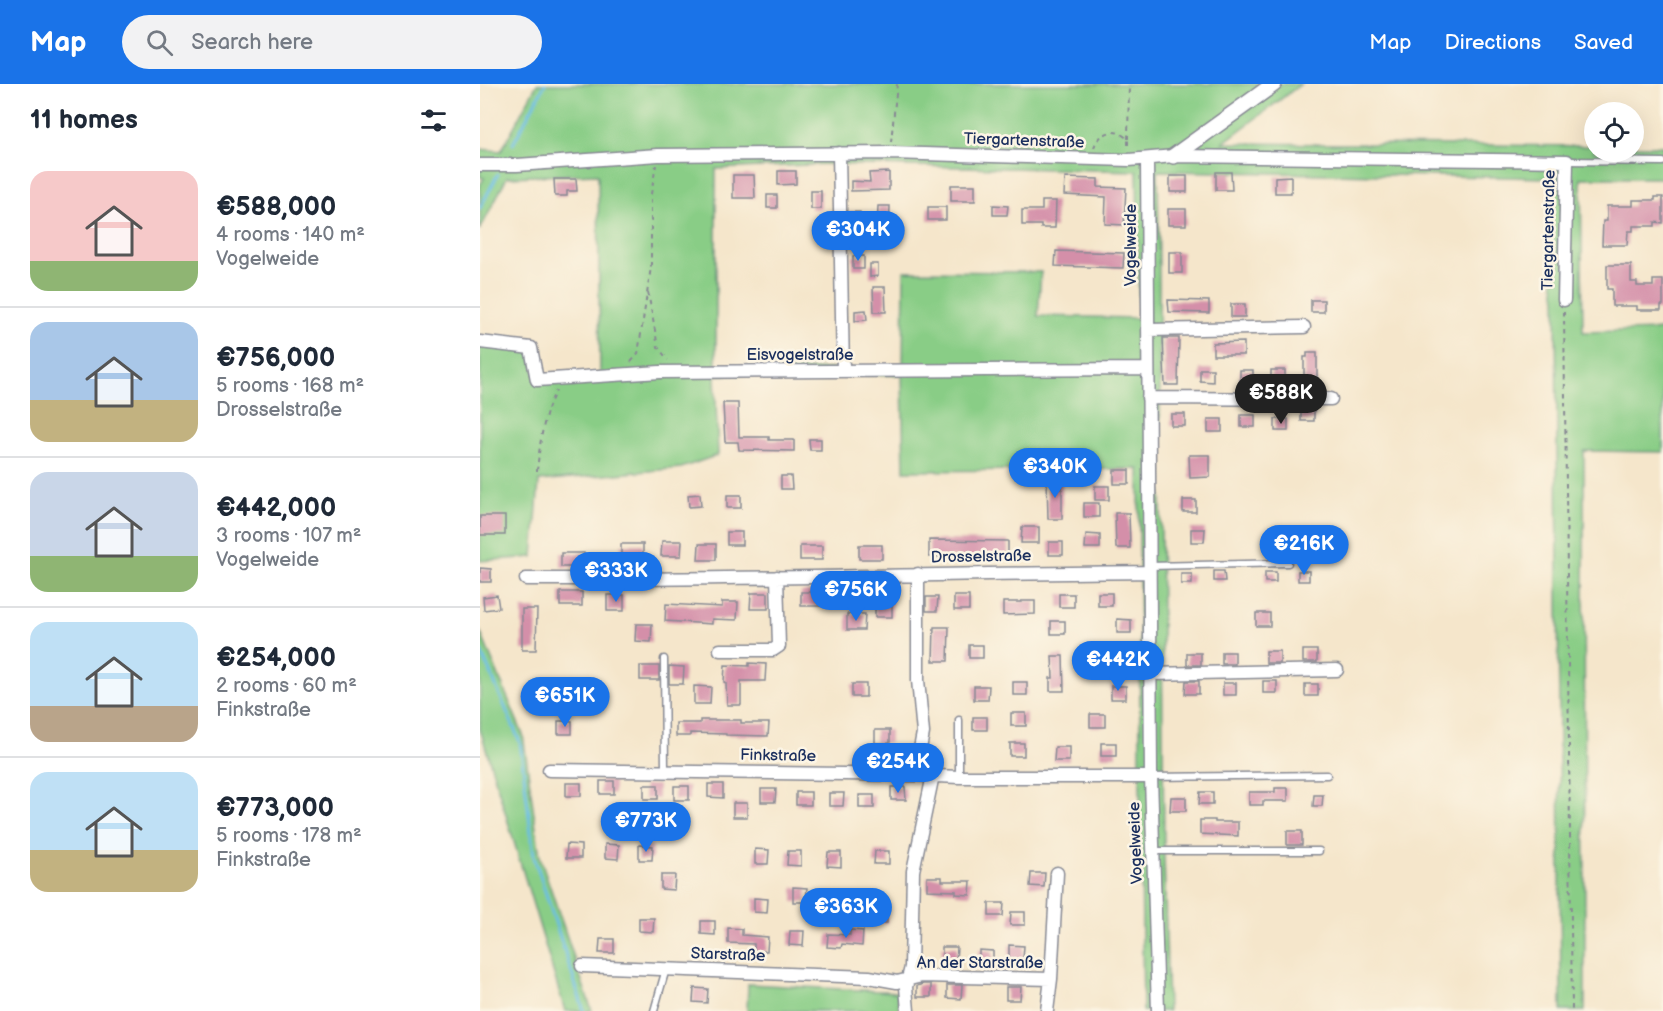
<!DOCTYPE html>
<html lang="en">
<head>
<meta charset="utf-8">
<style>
	:root { --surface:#fff; --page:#f2f2f3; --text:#1f2937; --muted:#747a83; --line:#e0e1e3; --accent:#1a73e8 }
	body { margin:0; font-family:"Balsamiq Sans",sans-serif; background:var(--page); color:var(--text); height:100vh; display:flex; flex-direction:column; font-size:22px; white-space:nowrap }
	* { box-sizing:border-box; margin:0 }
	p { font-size:20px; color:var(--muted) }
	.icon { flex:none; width:33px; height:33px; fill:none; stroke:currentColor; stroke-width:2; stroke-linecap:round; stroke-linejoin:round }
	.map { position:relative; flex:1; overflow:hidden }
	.drawer { display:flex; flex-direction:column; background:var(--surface); width:480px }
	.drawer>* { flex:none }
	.controls { position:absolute; left:1104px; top:18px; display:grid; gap:12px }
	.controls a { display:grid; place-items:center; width:60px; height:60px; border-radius:50%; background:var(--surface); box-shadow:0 6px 24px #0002; font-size:30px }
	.price { position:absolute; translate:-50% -51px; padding:0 14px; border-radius:21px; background:var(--accent); color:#fff; font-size:20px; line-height:39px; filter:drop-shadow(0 2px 3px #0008) }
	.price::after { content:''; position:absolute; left:50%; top:36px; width:18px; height:14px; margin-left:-9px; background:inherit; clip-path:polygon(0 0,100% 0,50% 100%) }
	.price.on { background:#222; color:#fff }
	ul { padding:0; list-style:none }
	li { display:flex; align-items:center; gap:18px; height:150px; padding:0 30px }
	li+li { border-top:2px solid var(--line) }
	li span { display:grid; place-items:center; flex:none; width:168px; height:120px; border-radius:18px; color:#555 }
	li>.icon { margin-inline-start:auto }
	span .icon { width:72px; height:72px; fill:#fffc; stroke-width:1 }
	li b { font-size:26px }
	h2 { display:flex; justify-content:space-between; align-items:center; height:72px; padding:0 30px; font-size:26px }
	header { display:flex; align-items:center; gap:36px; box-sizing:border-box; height:84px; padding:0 30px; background:var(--accent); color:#fff }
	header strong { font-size:28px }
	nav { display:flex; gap:33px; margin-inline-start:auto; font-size:21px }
	.search { width:420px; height:54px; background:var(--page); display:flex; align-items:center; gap:15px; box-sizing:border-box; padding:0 21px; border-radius:33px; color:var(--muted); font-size:22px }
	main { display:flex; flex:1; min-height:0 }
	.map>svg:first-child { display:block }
</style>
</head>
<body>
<header>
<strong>Map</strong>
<div class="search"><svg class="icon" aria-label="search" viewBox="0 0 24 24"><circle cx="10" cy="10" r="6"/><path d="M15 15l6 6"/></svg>Search here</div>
<nav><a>Map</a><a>Directions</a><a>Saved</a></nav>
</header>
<main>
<section class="drawer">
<h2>11 homes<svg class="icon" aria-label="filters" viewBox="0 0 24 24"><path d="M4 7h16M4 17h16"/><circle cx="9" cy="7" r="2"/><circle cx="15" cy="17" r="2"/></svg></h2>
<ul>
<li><span style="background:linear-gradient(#f6c9c9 75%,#8fb573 0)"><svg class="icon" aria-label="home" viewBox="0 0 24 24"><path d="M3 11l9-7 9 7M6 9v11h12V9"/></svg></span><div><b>€588,000</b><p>4 rooms · 140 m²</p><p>Vogelweide</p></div></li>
<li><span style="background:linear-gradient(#a9c7e8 65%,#c2b280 0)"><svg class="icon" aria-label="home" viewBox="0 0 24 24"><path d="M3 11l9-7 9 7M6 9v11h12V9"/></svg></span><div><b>€756,000</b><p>5 rooms · 168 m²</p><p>Drosselstraße</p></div></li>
<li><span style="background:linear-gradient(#c9d6e8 70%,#8fb573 0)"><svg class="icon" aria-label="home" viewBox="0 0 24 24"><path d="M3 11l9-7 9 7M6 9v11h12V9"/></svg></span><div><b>€442,000</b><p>3 rooms · 107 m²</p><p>Vogelweide</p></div></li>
<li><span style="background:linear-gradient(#bfe0f5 70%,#b9a48a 0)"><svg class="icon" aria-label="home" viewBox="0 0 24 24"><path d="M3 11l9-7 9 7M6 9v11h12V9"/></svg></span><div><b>€254,000</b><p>2 rooms · 60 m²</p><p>Finkstraße</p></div></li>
<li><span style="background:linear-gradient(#bfe0f5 65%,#c2b280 0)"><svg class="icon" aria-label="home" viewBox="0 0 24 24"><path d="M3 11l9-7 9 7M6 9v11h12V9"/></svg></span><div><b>€773,000</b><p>5 rooms · 178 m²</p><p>Finkstraße</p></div></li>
</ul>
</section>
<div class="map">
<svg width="1183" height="927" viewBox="0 0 1183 927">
	<rect width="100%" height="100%" fill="#fcf5e5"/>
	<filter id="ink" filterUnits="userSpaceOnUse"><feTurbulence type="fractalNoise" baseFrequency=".0167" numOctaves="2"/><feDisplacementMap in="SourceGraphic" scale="12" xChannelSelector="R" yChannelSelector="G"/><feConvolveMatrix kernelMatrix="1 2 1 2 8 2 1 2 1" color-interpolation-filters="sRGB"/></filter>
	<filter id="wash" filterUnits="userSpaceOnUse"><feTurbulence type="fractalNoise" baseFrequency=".008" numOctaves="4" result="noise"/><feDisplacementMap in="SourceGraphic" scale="24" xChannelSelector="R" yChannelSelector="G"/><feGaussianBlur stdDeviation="1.35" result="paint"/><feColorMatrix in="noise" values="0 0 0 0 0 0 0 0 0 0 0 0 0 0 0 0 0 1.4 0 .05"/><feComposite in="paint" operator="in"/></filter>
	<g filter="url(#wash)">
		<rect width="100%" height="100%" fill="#f5e6cb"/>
		<path fill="#89cd86" stroke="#527e72" stroke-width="1.5" fill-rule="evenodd" d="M57 0H821L743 59 1114 62V68H1154V62H1183V94H1101L1103 248 1183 246V368L1104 367 1105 927H1081L1076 215 1070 174 1071 94 678 87 684 771 688 927H663L660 696 659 385 424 387 422 291H235L238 371 201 384 59 397 53 473 0 477V262L50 266 57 300 120 295 118 90 27 93 0 146V101L4 94 0 93V65L21 67ZM348 80 657 87 659 234 558 232 561 188 424 187 423 284 236 286V85Z
			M0 547 43 651 60 773 112 927H85L0 645Z
			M268 900 418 908 419 927H267Z"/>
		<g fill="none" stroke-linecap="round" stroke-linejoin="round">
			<path stroke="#69bde5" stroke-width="3" d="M33 60 65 0
				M0 124 18 90
				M0 565 40 658 54 773 104 927"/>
		</g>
		<g id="blocks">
			<path fill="#d48fa9" d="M298 87H316V100L298 101Z
				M409 88V106L371 107V97L390 98 389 89Z
				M736 88H751L752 106H736Z
				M253 91H274L275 114H253Z
				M690 92H707V108H690Z
				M811 92V109H795V93Z
				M585 94 618 95V103L646 104 644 141 625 140 626 113 584 111Z
				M74 95H96L97 107H87V112H75Z
				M471 101H495V117H471Z
				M331 107H341V125H331Z
				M287 111H297V124H287Z
				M1175 113H1183V139L1175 138V142H1153V147H1148L1147 161H1122L1123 137H1127V122H1153V116H1175Z
				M562 117H576L575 144H561V141H542V126H562Z
				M513 121 528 122 527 131H513Z
				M398 122H410L409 146H397Z
				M448 123H466V136H448Z
				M688 125H706V141H688Z
				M369 128H380V138L369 137Z
				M576 167 644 169 643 184 575 182Z
				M689 168H702V189H689Z
				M373 172H384V185H373Z
				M390 180H398V192L390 193Z
				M1127 181H1151V198H1157V202H1173V196H1183V221H1181V226H1157V222H1132V205H1127Z
				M393 203H405L406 228H394Z
				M688 216 729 217V229L689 228Z
				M831 216H844V228H831Z
				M751 220H765V233H751Z
				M386 226 387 236 375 237V227Z
				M683 254H699L698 301H685Z
				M764 258V271H733V259Z
				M827 269H837V299H824V273H827Z
				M720 285H733V298L720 297Z
				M760 286H773V298H760Z
				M791 286H805V299L791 298Z
				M243 319H258L259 353H289V356H314V367L259 366 258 358H245Z
				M821 325H834V337H821Z
				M691 330H705V342H691Z
				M761 331H775V343H761Z
				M728 335H742V348H728Z
				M795 335H808V347H795Z
				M329 355H341V366H330Z
				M709 371H730V393L710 394Z
				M634 386H649V400H634Z
				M301 392H311L312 405H301Z
				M567 396H582V435H568Z
				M615 402H629V416H615Z
				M220 410 221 422 209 423 208 411Z
				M247 411H261V424H247Z
				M703 416H716V428H703Z
				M604 419H619V433H604Z
				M635 429H649L650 464H636Z
				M0 432H25V451H0Z
				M542 443H559V459H541Z
				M711 445H725L724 458H711Z
				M247 448H262V461H247Z
				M606 450 620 451V464H605Z
				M449 456 528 457V473H449Z
				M182 457H202L201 472H181Z
				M569 458H583V471H569Z
				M141 460H163V474H141Z
				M219 460H236V476H218Z
				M379 461H402V475H379Z
				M320 462H342V476H320Z
				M81 469H104V483H81Z
				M0 484 11 485V498H0Z
				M734 487H744L745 497H734Z
				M818 487H829V497H818Z
				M785 488H796V498H785Z
				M701 490H712V500H701Z
				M80 508H102V522H80Z
				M321 508H343V522H321Z
				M271 509H288V525H270Z
				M618 509H632V522H618Z
				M579 510H594V523H579Z
				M17 511 19 524 4 526 3 513Z
				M127 511H144V527H127Z
				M474 512H489V526H474Z
				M446 513H458L457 527H446Z
				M395 517H412V533H395Z
				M541 517H555V530L523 531V518H541Z
				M242 518H258L257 536 232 535V540L185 537 186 520 242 523Z
				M42 525H57L56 566H42Z
				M776 529H790V542H776Z
				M367 530H385L384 546H367Z
				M637 535 651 536V549H637Z
				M571 537H585V550H571Z
				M156 540H172L171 558 155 557Z
				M454 543H469L468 577H453Z
				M489 561H503V574H489Z
				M823 566H837V578H823Z
				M786 567H800V579H786Z
				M742 568H755V580H742Z
				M707 569H721V581H707Z
				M601 571H612V581H601Z
				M633 571H647V585H633Z
				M572 572H583L584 607H570V594H573Z
				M269 579 286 580 285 597H261V621H247L246 599 244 598 245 581 269 582Z
				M160 582H179V596H160Z
				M189 582 204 583 203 600H189Z
				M706 597H719V610H705Z
				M783 597H797V609H783Z
				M533 598H547V611H533Z
				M743 599H756V611H743Z
				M372 600H386V613H372Z
				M825 600H838V612H825Z
				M214 602 231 603 230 620H214Z
				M494 602H509L508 616H494Z
				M631 602H646V615H631Z
				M531 629H546V642H531Z
				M610 630H625V643H610Z
				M493 633H507V646H493Z
				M220 636H261V639H289L288 652 246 651V650L210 649V652H196V639H220Z
				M78 637H92V650H78Z
				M395 646H410V659H395Z
				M530 659H544V672H530Z
				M621 659H636V672H621Z
				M575 663H589V677H574Z
				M373 673 381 674V682H372Z
				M120 697H134V710H120Z
				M86 699H101V712H86Z
				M228 700H243V714L228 713Z
				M164 701H178V715H164Z
				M194 702H209V716H194Z
				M411 703H425L426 716H411Z
				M795 704H808V717H783V721H769V708H795Z
				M281 705H296L295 718H281Z
				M316 708H331V721H316Z
				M720 708H733V720H719Z
				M349 709H364L363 722H349Z
				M379 711H394V724H379Z
				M834 711H843L842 722H833Z
				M691 713H706V727H690Z
				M253 719H267V733H253Z
				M720 736H735V738H758V752L720 750Z
				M807 747H822V761H807Z
				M87 760 101 761V774H86Z
				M125 760 139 761 138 775 125 774Z
				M159 761 173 762 172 776H159Z
				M275 765 289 766 288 780H275Z
				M308 767H321V782L307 781Z
				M395 767H409V780H394Z
				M348 768H361V783L347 782Z
				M551 789H565L564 803 550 802Z
				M181 791H195L194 806 181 805Z
				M447 793H462V797H491L490 811 476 810V807L447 806Z
				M313 803 327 804 326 818H313Z
				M274 814 288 815 287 829 274 828Z
				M509 819H524L523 832H509Z
				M393 825H407V839H392Z
				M531 828H545V841H530Z
				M159 834H174L173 848 159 847Z
				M221 837H235V851L221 850Z
				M248 844 262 845V851L288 853 287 867H274V860L248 859Z
				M370 846 383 847 382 862 362 860 361 864 347 863 348 850 370 851Z
				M310 847H324L323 862 309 861Z
				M120 855H134V869H119Z
				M529 861 544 862 543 875H529Z
				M462 863H477L476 877H462Z
				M499 866 513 867V880H499Z
				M443 900H451V913H437V902Z
				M467 901H482L481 915 467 914Z
				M526 903H541L540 916H526Z
				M214 904 228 905 227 919 213 918Z"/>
		</g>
	</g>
	<g filter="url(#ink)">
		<use href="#blocks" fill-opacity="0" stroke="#888a94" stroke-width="1.5"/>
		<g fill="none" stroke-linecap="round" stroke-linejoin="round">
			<defs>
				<path id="service" d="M1087 77 1183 78
					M669 482 808 479
					M184 575 185 687
					M479 693V636
					M671 693 847 691
					M674 767H839
					M174 927 186 885"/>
				<path id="minor" d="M359 69 363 287
					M667 75 671 693 678 927
					M0 81H37L178 71 410 69 649 76 694 72 1087 77 1084 216
					M668 246 824 243
					M0 258 51 264 57 296 180 288 668 285
					M668 314 851 315
					M46 495C254 496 462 490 669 488
					M240 566H293L299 562 297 493
					M670 590 857 586
					M69 686 435 691 479 693H671
					M435 691 443 649 438 596V490
					M102 882 389 893 417 898 442 892 571 895
					M428 927 426 903 431 883 433 787 453 691
					M567 927 571 895 577 789"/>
				<path id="tertiary" d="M694 72 794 0"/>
			</defs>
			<use href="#service" stroke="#888a94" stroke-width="9"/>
			<use href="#minor" stroke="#888a94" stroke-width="15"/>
			<use href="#tertiary" stroke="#888a94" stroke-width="18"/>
			<path stroke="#888a94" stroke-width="2" stroke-dasharray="4.5 4.5" stroke-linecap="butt" d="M648 55 649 0
				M411 58 417 0
				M614 64C616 54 628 45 639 49 642 50 645 53 648 55V65
				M168 208 178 263 188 276
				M1084 228 1092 927
				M151 278 158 270 171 183V110L176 81
				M57 387C60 360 63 330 76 307"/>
			<use href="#service" stroke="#fff" stroke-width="6"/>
			<use href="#minor" stroke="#fff" stroke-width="12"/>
			<use href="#tertiary" stroke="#fff" stroke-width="15"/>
		</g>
	</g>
	<g text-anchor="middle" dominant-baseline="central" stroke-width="5" stroke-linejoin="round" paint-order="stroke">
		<g font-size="16" fill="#1b2f5e" stroke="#fcf5e5">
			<text transform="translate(544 57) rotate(2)">Tiergartenstraße</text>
			<text transform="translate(1069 146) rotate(-89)">Tiergartenstraße</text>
			<text transform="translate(651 161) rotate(-90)">Vogelweide</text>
			<text x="320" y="271">Eisvogelstraße</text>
			<text transform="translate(501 473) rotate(-1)">Drosselstraße</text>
			<text transform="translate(298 672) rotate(1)">Finkstraße</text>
			<text transform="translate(656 759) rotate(-92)">Vogelweide</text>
			<text transform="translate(248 871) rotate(2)">Starstraße</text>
			<text x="500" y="879">An der Starstraße</text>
		</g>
	</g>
</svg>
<div class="controls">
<a><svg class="icon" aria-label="locate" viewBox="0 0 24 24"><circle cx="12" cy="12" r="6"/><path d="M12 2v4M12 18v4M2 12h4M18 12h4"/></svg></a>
</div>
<b class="price" style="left:378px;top:178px">€304K</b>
<b class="price on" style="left:801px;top:341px">€588K</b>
<b class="price" style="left:575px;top:415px">€340K</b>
<b class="price" style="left:824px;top:492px">€216K</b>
<b class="price" style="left:136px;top:519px">€333K</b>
<b class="price" style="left:376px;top:538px">€756K</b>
<b class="price" style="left:638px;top:608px">€442K</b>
<b class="price" style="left:85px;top:644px">€651K</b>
<b class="price" style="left:418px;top:710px">€254K</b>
<b class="price" style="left:166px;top:769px">€773K</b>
<b class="price" style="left:366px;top:855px">€363K</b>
</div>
</main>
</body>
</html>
